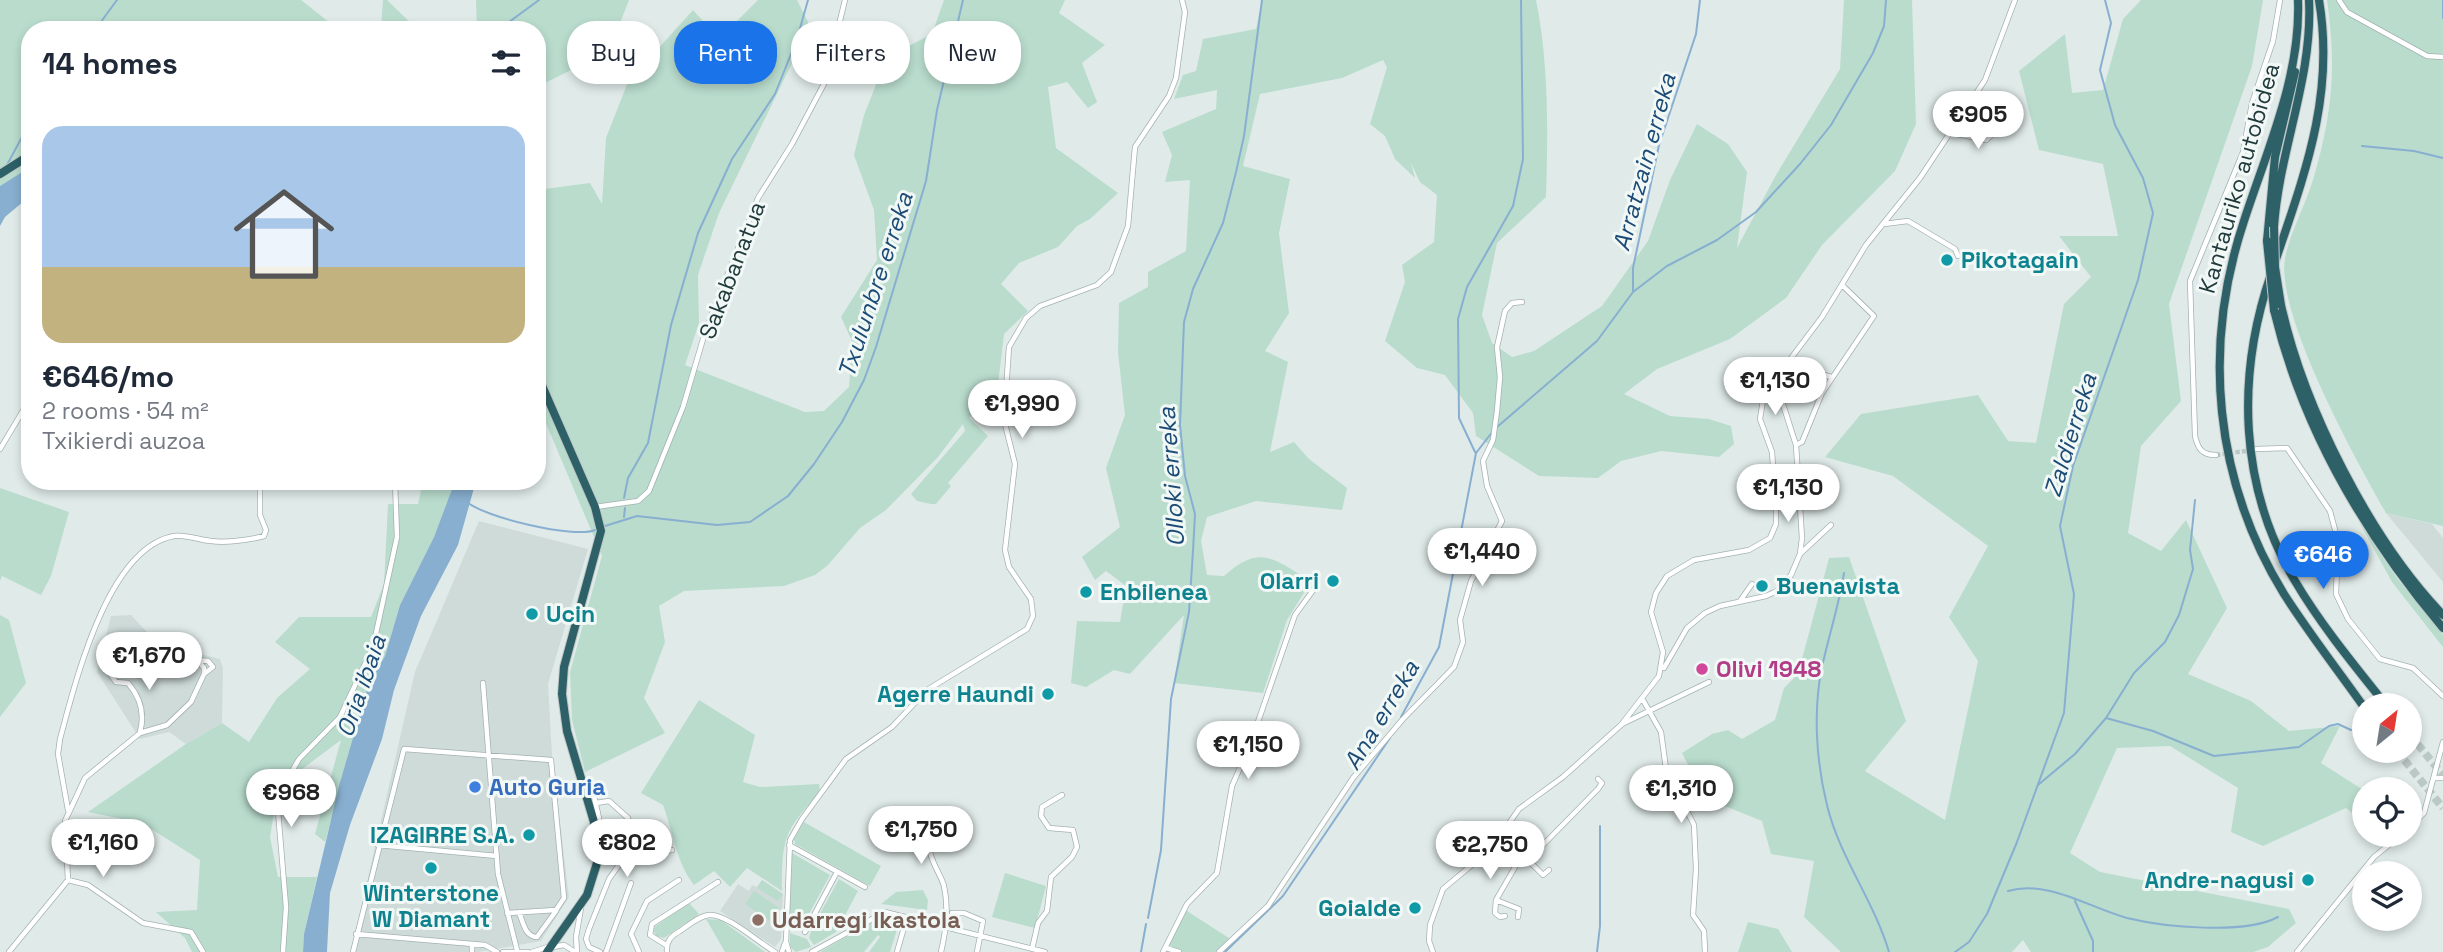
<!DOCTYPE html>
<html lang="en">
<head>
<meta charset="utf-8">
<style>
	:root { --surface:#fff; --page:#f6f6f7; --text:#1f2937; --muted:#747a83; --accent:#1a73e8 }
	body { margin:0; font-family:"Space Grotesk",sans-serif; background:var(--page); color:var(--text); height:100vh; display:flex; flex-direction:column; font-size:26px; white-space:nowrap }
	* { box-sizing:border-box; margin:0 }
	p { font-size:23px; color:var(--muted) }
	.icon { flex:none; width:38px; height:38px; fill:none; stroke:currentColor; stroke-width:2; stroke-linecap:round; stroke-linejoin:round }
	.map { position:relative; flex:1; overflow:hidden }
	.sheet { position:absolute; left:21px; top:21px; width:525px; height:469px; display:flex; flex-direction:column; background:var(--surface); border-radius:28px; box-shadow:0 4px 10px #0003 }
	.sheet>* { flex:none }
	.hud { position:absolute; left:567px; top:21px; width:665px; height:63px; display:flex; gap:14px }
	.needle { width:46px; rotate:30deg }
	.buttons { position:absolute; left:2352px; top:693px; display:grid; gap:14px }
	.buttons a { display:grid; place-items:center; width:70px; height:70px; border-radius:50%; background:var(--surface); box-shadow:0 4px 10px #0003; font-size:35px }
	.price { position:absolute; translate:-50% -60px; padding:0 16px; border-radius:24px; background:#fff; color:#222; font-size:23px; line-height:46px; filter:drop-shadow(0 2px 4px #0008) }
	.price::after { content:''; position:absolute; left:50%; top:42px; width:21px; height:16px; margin-left:-10px; background:inherit; clip-path:polygon(0 0,100% 0,50% 100%) }
	.price.current { background:var(--accent); color:#fff }
	ul { padding:0; list-style:none }
	li { display:grid; align-content:center; gap:14px; height:371px; padding:0 21px }
	li span { display:grid; place-items:center; height:217px; border-radius:21px; color:#555 }
	li>.icon { margin-inline-start:auto }
	span .icon { width:126px; height:126px; fill:#fffc; stroke-width:1 }
	li b { font-size:30px }
	h2 { display:flex; justify-content:space-between; align-items:center; height:84px; padding:0 21px; font-size:30px }
	.chip { padding:0 24px; border-radius:28px; background:var(--surface); box-shadow:0 4px 10px #0003; font-size:24px; line-height:63px }
	.chip.current { background:var(--accent); color:#fff }
	.map>svg:first-child { display:block }
</style>
</head>
<body>
<div class="map">
<svg width="2443" height="952" viewBox="0 0 2443 952">
	<rect width="100%" height="100%" fill="#e0ebe9"/>
	<path fill="#cedbd9" d="M2386 513 2432 524 2443 538V582Z
		M479 521 588 549 548 684 552 756 569 897 541 941 478 952H351L415 672Z
		M131 615 172 659 200 654 220 659 223 668 222 723 186 744 169 732 140 739 97 672 111 616Z
		M762 880 783 894 781 939 775 947 720 911 738 884 749 891 752 885 757 887Z"/>
	<path fill="#b9dccd" d="M0 0H301L339 30H30V167L0 186Z
		M383 0H387L418 30H378L381 27Z
		M476 0H629L609 51 537 87V30H477Z
		M758 0H797L810 26 719 213 698 275 699 323 685 365 805 412 824 411 849 387 852 341 841 317 877 260 874 210 854 155 864 115 887 57 932 34 944 0H1065L1059 13 1105 45 1082 63 1097 102 1088 108 1067 82 1048 87 1056 148 1118 193 1090 219 1077 226 1058 247 1019 263 1001 284 1028 311 1004 334 997 393 969 418 988 436 948 483 951 486 936 504H931L917 501 911 494 965 431 963 424 938 457 886 510 860 528 827 566 815 575 784 586 684 591 659 606 665 642 644 698 665 733 585 772 572 720 570 672 602 556 537 402V190L590 183 602 204 606 138 628 82 693 10 719 39Z
		M1262 0H1536C1549 64 1548 132 1546 197L1497 243 1482 315 1492 343 1512 357 1534 351 1602 306 1648 241 1670 180 1697 124 1728 144 1747 172 1737 248 1776 175 1840 69 1844 0H1912L1916 124 1895 171 1822 245 1786 298 1730 339 1657 369 1624 394 1670 416 1709 419 1731 426 1734 444 1719 457 1661 451 1621 461 1598 478 1539 476 1476 436 1473 413 1445 375 1417 368 1385 341 1405 282 1402 265 1434 242 1437 195 1420 182 1411 163 1415 178 1395 159 1385 136 1370 124 1387 67 1383 60 1342 78 1260 94 1243 166 1290 179 1279 233 1289 313 1265 351 1288 362 1270 452 1294 442 1309 459 1347 488 1342 510 1256 501 1207 517 1201 541 1207 575 1224 576C1257 546 1272 556 1305 578L1300 585 1305 591 1287 620 1263 693 1174 683 1184 615 1130 674 1114 670 1086 687 1071 683 1077 621 1120 622 1126 586 1106 571 1095 580 1082 557 1120 527 1106 468 1125 415 1118 353 1119 303 1148 287V272L1186 251 1190 180 1165 182 1172 155 1162 132 1216 109 1217 90 1174 99 1183 75 1196 71 1203 39 1256 29Z
		M2141 0H2263L2252 66 2169 304 2181 401 2141 446 2128 533 2161 551 2186 520 2227 608 2188 674 2251 701 2289 731 2340 726 2321 763 2360 788 2377 789H2364V823L2346 808 2263 846 2231 832 2238 788 2170 746 2117 748 2070 853 2100 872 2289 909 2296 923 2268 947 2253 952H2031L2023 940 2012 952H1841L1804 917 1814 861 1771 854 1762 821 1705 798 1682 753 1712 734 1728 730 1742 739 1775 720 1784 688 1798 674 1829 558 1849 557 1906 721 1865 771 1945 820 1978 661 1949 617 1988 546 1893 476 1825 457 1861 414 1978 395 2008 441 2036 443 2064 304 2091 277 2059 236H2118L2103 164 2039 150 2019 71 2065 34 2072 93 2103 90 2123 19Z
		M2327 0H2443V526L2386 513C2357 462 2275 314 2285 258 2290 233 2304 208 2312 183 2332 117 2337 69 2327 0Z
		M423 481H455L434 537 400 605 385 656 369 683 325 842 315 834 341 740 278 787 270 837 278 877H317L304 934 303 952H192L185 938 156 912 197 910 200 860 142 823 88 812 186 744 222 723 249 742 277 698 310 669 275 642 299 617H371L384 584 388 504H418Z
		M0 488 69 512 51 576 41 595 2 576 0 581Z
		M2359 522 2396 577 2443 635V647L2392 582Z
		M0 615 9 620 26 683 0 717Z
		M699 700 755 735 743 782 760 787 819 784 820 792C784 831 782 838 782 891L747 868 730 887 714 871 694 885C676 862 673 832 663 805L641 793Z
		M804 822 881 866 870 886 795 844 794 839Z
		M607 826 631 832 627 850 608 846Z
		M792 853 830 875 803 925 797 930 789 928Z
		M1005 873 1046 886 1035 928 992 917Z
		M839 879 858 891 836 932 814 945 809 938 812 928Z
		M762 880 783 894 778 901 757 888Z
		M923 890 928 900 927 910 881 904 896 892Z
		M754 891 779 908 770 921 745 904Z
		M689 903 699 914 664 938 656 936 653 929 657 925Z
		M1184 909 1235 942 1225 952H1163Z
		M888 913 897 917 899 923 890 952H869L880 937 878 935 864 952H820Z
		M706 919 721 920 765 952H725Z
		M1748 922 1778 929 1792 952H1738Z
		M790 933 807 939 811 947 796 952 790 947Z"/>
	<path fill="#88afd0" d="M30 167V196L5 217 0 226V186Z
		M455 481H476L458 545 421 616 394 690 382 739 350 825 330 893 327 952H303L304 934 339 786 369 683 385 656 400 605 434 537Z"/>
	<g fill="none" stroke-linecap="round" stroke-linejoin="round">
		<path stroke="#88afd0" stroke-width="2" d="M2443 0V18
			M95 30 117 0
			M498 30 539 0
			M2362 146 2414 151 2443 158
			M7 165 30 122
			M1633 291V268L1659 145 1696 34 1700 0
			M1497 427 1597 341 1633 292 1667 266 1717 240 1756 212 1800 164 1831 125 1873 53 1884 26 1886 0
			M1475 452 1459 418 1458 319 1467 287 1513 206 1523 159 1521 0
			M624 498 628 478 648 443 671 325 698 233 732 159 775 94 797 39 808 0
			M467 502C484 517 574 539 595 530
			M624 517 625 508
			M605 526 637 516 717 525 750 522 788 496 814 464 842 422 864 380 876 347 926 181 937 110 963 0
			M1844 573C1839 605 1829 635 1822 667 1813 710 1816 761 1827 805 1839 856 1874 901 1889 952
			M1401 717 1439 647 1476 453 1493 431
			M2106 718 2153 731 2214 756 2299 747 2329 726 2338 724 2351 730
			M2038 785 2075 754 2106 718 2134 673 2165 642 2179 615 2193 569 2190 550 2195 500
			M2008 891C2047 879 2090 908 2127 918 2164 927 2244 935 2278 917
			M2075 901 2093 941V952
			M1148 918 1161 850 1171 699 1189 612 1193 551 1195 514 1185 476 1180 425 1184 322 1193 289 1223 223 1236 172 1244 136 1262 0
			M1141 952 1146 924
			M1225 952 1283 896 1390 738
			M1597 952 1600 926V826
			M1955 952 1969 942 1987 914 2017 842 2064 713 2074 594 2060 526 2073 466 2138 280 2153 213 2143 178 2115 125 2100 70 2111 23 2105 0"/>
		<path stroke="#bac8c6" stroke-width="4.5" stroke-dasharray="4.5 2" stroke-linecap="butt" d="M2216 455 2253 450"/>
		<path stroke="#bac8c6" stroke-width="8" stroke-dasharray="8 4" stroke-linecap="butt" d="M2410 735 2443 775
			M2397 751 2443 808"/>
		<defs>
			<path id="street" d="M2339 0 2347 12 2427 56 2443 57
				M1948 132 1986 140 1998 129
				M1884 224 1908 221 1955 249 1958 256
				M1787 364 1831 377
				M1772 382 1780 395 1796 445
				M0 449 30 399
				M2257 449 2287 448 2330 511 2338 541 2336 594 2348 619 2380 659 2413 668 2443 696
				M2216 455C2202 455 2198 449 2195 436L2190 281 2243 152 2252 103 2273 41 2280 0
				M595 507 638 501 649 491 683 407 706 329 758 198 792 144 825 82 845 0
				M1801 553 1831 525
				M1740 601 1752 584
				M119 654 111 675 116 682 128 683C140 697 145 714 140 732
				M1664 668 1687 628 1705 613 1720 606 1766 596 1777 591 1791 575 1800 554 1802 538 1796 445 1802 442 1822 393 1874 316 1842 285
				M483 683 498 874 517 950
				M1643 700 1661 732 1666 769 1694 825 1696 869 1693 915 1704 931 1705 952
				M1622 724 1709 682
				M2434 778H2443
				M593 792 599 818 595 825
				M596 803 609 801 628 818
				M68 810 58 754 60 739C75 684 107 548 174 536 186 534 198 540 211 541 225 543 250 540 264 536L266 530 260 515V481
				M2410 827 2424 813 2443 742
				M1502 833 1526 848 1496 900 1519 909 1518 917
				M378 845 497 856
				M789 845 865 887
				M1526 848 1528 844 1535 848 1542 846 1598 789 1602 783 1598 779
				M598 853 615 852 621 862 609 879 589 929 586 939 589 947 600 952
				M1522 854 1543 875 1549 870
				M620 856 672 850
				M68 880 65 821 85 778 140 733 167 725 191 702 204 674 213 667 208 661 197 660 204 668V674
				M1496 900 1495 913 1500 917 1505 916
				M519 912C523 922 525 937 537 937L556 911
				M952 913H964L983 921 977 952
				M805 932 837 872
				M356 934 485 945 497 952
				M666 945 650 935 652 924 718 882
				M553 947 564 945 575 952
				M1166 948 1179 952
				M1032 949 1038 923 1047 911 1051 877 1072 857 1077 847 1073 830 1049 828 1041 816 1042 807 1062 795
				M9 952 68 880 88 885 143 923 191 932 203 952
				M283 952 286 907 278 811 284 785 299 759 340 717 373 647 397 537 395 481
				M353 952 404 749 551 760 564 898 556 910 507 913
				M472 952V944
				M503 952H528
				M532 952 548 947
				M577 952 576 937 581 908
				M606 952 631 883
				M639 952 631 934 647 901 679 880
				M667 952C666 941 671 936 680 931 689 925 699 916 709 915 726 913 759 943 775 952
				M782 952 785 943
				M789 952 786 942 790 840 802 819 846 759 892 727 927 690 1027 629 1033 616 1031 599 1009 567 1005 550 1015 464 1004 420 1009 347 1026 318 1040 306 1097 285 1111 272 1128 226 1135 147 1169 96 1176 78 1185 12 1182 0
				M812 952 885 912 1045 952
				M897 952 907 917
				M941 952C946 930 949 909 944 886 940 871 921 850 934 835L947 834
				M1163 952 1187 904 1217 873 1232 786 1250 745 1295 615 1314 589
				M1219 952 1268 906 1353 778 1403 719 1454 667 1463 642 1460 620 1471 581 1502 521 1487 486 1483 461 1493 440 1497 411 1500 377 1497 347 1505 311 1512 303 1522 302
				M1433 952 1429 941 1430 925 1443 889 1491 849 1519 809 1563 777 1621 725 1659 676 1663 652 1651 612 1656 593 1667 576 1694 560 1749 550 1770 538 1776 524V507L1772 452 1760 419 1764 394 1822 317 1866 245 1920 178 1985 80 2015 0
				M2297 952 2374 857 2401 835"/>
			<path id="highway" d="M2298 0C2301 76 2267 150 2244 221 2202 347 2214 480 2284 594 2309 633 2337 669 2364 707
				M0 174 30 155
				M2274 227C2279 150 2313 78 2309 0
				M2267 241 2275 157 2295 72
				M2275 262C2305 173 2335 95 2319 0
				M2271 274C2236 376 2239 487 2295 581 2321 625 2354 665 2386 705
				M2281 305C2304 408 2370 539 2443 615
				M2274 310C2302 428 2365 535 2443 628
				M537 374 595 507 601 531 564 667 562 694 567 731 594 822 598 860 587 895 547 952"/>
		</defs>
		<use href="#street" stroke="#a3b2b1" stroke-width="6"/>
		<use href="#highway" stroke="#c1c8c8" stroke-width="10"/>
		<use href="#street" stroke="#fff" stroke-width="4.5"/>
		<use href="#highway" stroke="#2d6167" stroke-width="8"/>
		<defs>
			<path id="highway-bridge" d="M2274 227 2275 267 2281 305
				M2267 241 2274 310"/>
		</defs>
		<use href="#highway-bridge" stroke="#c1c8c8" stroke-width="10" stroke-linecap="butt"/>
		<use href="#highway-bridge" stroke="#2d6167" stroke-width="8"/>
	</g>
	<g fill="#0f9aa8" stroke="#f1f8f6" stroke-width="2.5">
		<circle cx="1947" cy="260" r="7"/>
		<circle cx="1333" cy="581" r="7"/>
		<circle cx="1762" cy="586" r="7"/>
		<circle cx="1086" cy="592" r="7"/>
		<circle cx="532" cy="614" r="7"/>
		<circle cx="1048" cy="694" r="7"/>
		<circle cx="529" cy="835" r="7"/>
		<circle cx="431" cy="868" r="7"/>
		<circle cx="2308" cy="880" r="7"/>
		<circle cx="1415" cy="908" r="7"/>
	</g>
	<circle fill="#d1479c" stroke="#f1f8f6" stroke-width="2.5" cx="1702" cy="669" r="7"/>
	<circle fill="#3f7fe0" stroke="#f1f8f6" stroke-width="2.5" cx="475" cy="787" r="7"/>
	<circle fill="#8d6e63" stroke="#f1f8f6" stroke-width="2.5" cx="758" cy="920" r="7"/>
	<g text-anchor="middle" dominant-baseline="central" stroke-width="6" stroke-linejoin="round" paint-order="stroke">
		<g font-size="23" fill="#213a3b" stroke="#f1f8f6">
			<text transform="translate(2239 178) rotate(-74)">Kantauriko autobidea</text>
			<text transform="translate(732 270) rotate(-69)">Sakabanatua</text>
		</g>
		<g font-size="23" font-weight="bold" fill="#0d838f" stroke="#f1f8f6" text-anchor="end">
			<text x="1961" y="260" text-anchor="start">Pikotagain</text>
			<text x="1319" y="581">Olarri</text>
			<text x="1776" y="586" text-anchor="start">Buenavista</text>
			<text x="1100" y="592" text-anchor="start">Enbilenea</text>
			<text x="546" y="614" text-anchor="start">Ucin</text>
			<text x="1034" y="694">Agerre Haundi</text>
			<text x="515" y="835">IZAGIRRE S.A.</text>
			<text x="2294" y="880">Andre-nagusi</text>
			<text x="431" y="893" text-anchor="middle">Winterstone<tspan x="431" dy="26">W Diamant</tspan></text>
			<text x="1401" y="908">Goialde</text>
		</g>
		<g font-size="23" font-weight="bold" fill="#b23c85" stroke="#f1f8f6" text-anchor="start">
			<text x="1716" y="669">Olivi 1948</text>
		</g>
		<g font-size="23" font-weight="bold" fill="#366cbe" stroke="#f1f8f6" text-anchor="start">
			<text x="489" y="787">Auto Guria</text>
		</g>
		<g font-size="23" font-weight="bold" fill="#785e54" stroke="#f1f8f6" text-anchor="start">
			<text x="772" y="920">Udarregi Ikastola</text>
		</g>
		<g font-size="24" font-style="italic" fill="#1c4c76" stroke="#f1f8f6">
			<text transform="translate(1644 162) rotate(-75)">Arratzain erreka</text>
			<text transform="translate(875 285) rotate(-72)">Txulunbre erreka</text>
			<text transform="translate(2070 435) rotate(-73)">Zaldierreka</text>
			<text transform="translate(1171 477) rotate(-94)">Olloki erreka</text>
			<text transform="translate(361 686) rotate(-71)">Oria ibaia</text>
			<text transform="translate(1381 715) rotate(-59)">Ana erreka</text>
		</g>
	</g>
</svg>
<div class="buttons">
<a><svg class="needle" viewBox="-14 -14 28 28"><path d="M0-13l5 13h-10z" fill="#e53935"/><path d="M0 13l5-13h-10z" fill="#747a83"/></svg></a>
<a><svg class="icon" aria-label="locate" viewBox="0 0 24 24"><circle cx="12" cy="12" r="6"/><path d="M12 2v4M12 18v4M2 12h4M18 12h4"/></svg></a>
<a><svg class="icon" aria-label="layers" viewBox="0 0 24 24"><path d="M12 4l9 5-9 5-9-5zM3 14l9 5 9-5"/></svg></a>
</div>
<b class="price" style="left:1978px;top:151px">€905</b>
<b class="price" style="left:1775px;top:417px">€1,130</b>
<b class="price" style="left:1022px;top:440px">€1,990</b>
<b class="price" style="left:1788px;top:524px">€1,130</b>
<b class="price" style="left:1482px;top:588px">€1,440</b>
<b class="price current" style="left:2323px;top:591px">€646</b>
<b class="price" style="left:149px;top:692px">€1,670</b>
<b class="price" style="left:1248px;top:781px">€1,150</b>
<b class="price" style="left:1681px;top:825px">€1,310</b>
<b class="price" style="left:291px;top:829px">€968</b>
<b class="price" style="left:921px;top:866px">€1,750</b>
<b class="price" style="left:103px;top:879px">€1,160</b>
<b class="price" style="left:627px;top:879px">€802</b>
<b class="price" style="left:1490px;top:881px">€2,750</b>
<div class="hud">
<a class="chip">Buy</a>
<a class="chip current">Rent</a>
<a class="chip">Filters</a>
<a class="chip">New</a>
</div>
<section class="sheet">
<h2>14 homes<svg class="icon" aria-label="filters" viewBox="0 0 24 24"><path d="M4 7h16M4 17h16"/><circle cx="9" cy="7" r="2"/><circle cx="15" cy="17" r="2"/></svg></h2>
<ul>
<li><span style="background:linear-gradient(#a9c7e8 65%,#c2b280 0)"><svg class="icon" aria-label="home" viewBox="0 0 24 24"><path d="M3 11l9-7 9 7M6 9v11h12V9"/></svg></span><div><b>€646/mo</b><p>2 rooms · 54 m²</p><p>Txikierdi auzoa</p></div></li>
</ul>
</section>
</div>
</body>
</html>
